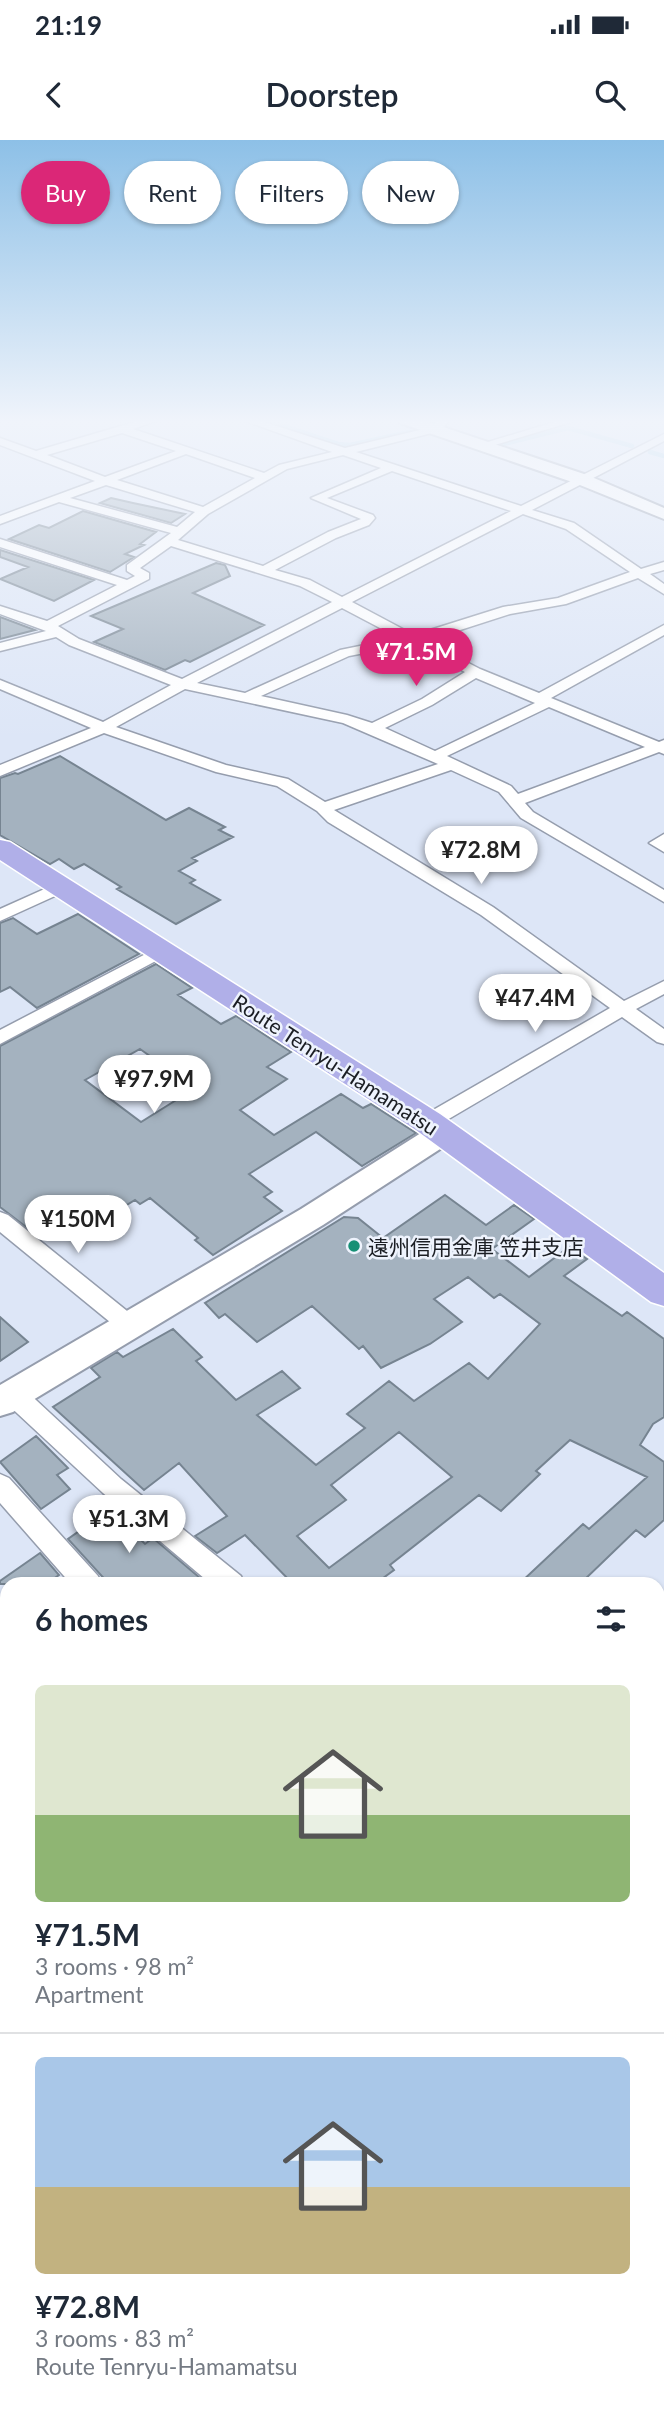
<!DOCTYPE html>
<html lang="en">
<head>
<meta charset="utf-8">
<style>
	:root { --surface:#fff; --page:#f2f2f3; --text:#1f2937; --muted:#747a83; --line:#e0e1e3; --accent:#db2777 }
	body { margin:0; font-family:Lato,"Noto Sans JP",sans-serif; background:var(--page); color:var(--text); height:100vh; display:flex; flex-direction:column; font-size:26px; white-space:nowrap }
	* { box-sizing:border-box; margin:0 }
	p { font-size:23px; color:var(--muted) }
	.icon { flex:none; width:38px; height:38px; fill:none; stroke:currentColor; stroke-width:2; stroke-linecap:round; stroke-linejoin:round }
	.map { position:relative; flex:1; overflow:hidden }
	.drawer { position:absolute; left:0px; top:1437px; width:665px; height:842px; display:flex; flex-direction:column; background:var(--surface); border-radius:21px 21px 0 0; box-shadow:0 2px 5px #0004 }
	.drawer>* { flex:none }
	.top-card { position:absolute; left:21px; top:21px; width:623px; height:63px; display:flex; gap:14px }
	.price { position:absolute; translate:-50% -60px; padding:0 16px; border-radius:24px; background:#fff; color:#222; font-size:23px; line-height:46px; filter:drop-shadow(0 2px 4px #0008) }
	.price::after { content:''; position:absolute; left:50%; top:42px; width:21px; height:16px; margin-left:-10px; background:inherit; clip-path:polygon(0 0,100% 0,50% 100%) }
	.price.active { background:var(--accent); color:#fff }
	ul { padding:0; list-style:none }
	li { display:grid; align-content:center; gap:14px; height:371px; padding:0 35px }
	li+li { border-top:2px solid var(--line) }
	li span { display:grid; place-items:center; height:217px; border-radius:10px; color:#555 }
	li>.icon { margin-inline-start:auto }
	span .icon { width:126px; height:126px; fill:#fffc; stroke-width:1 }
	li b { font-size:30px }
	h2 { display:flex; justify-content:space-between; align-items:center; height:84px; padding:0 35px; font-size:30px }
	.tag { padding:0 24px; border-radius:32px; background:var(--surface); box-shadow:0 2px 5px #0004; font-size:24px; line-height:63px }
	.tag.active { background:var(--accent); color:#fff }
	.status { display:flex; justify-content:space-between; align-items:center; height:49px; padding:0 35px; background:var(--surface); direction:ltr }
	.status svg { height:19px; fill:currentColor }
	header { display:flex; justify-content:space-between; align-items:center; height:91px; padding:0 35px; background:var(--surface); font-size:32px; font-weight:600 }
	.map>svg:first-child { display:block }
</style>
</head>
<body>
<div class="status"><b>21:19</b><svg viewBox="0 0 49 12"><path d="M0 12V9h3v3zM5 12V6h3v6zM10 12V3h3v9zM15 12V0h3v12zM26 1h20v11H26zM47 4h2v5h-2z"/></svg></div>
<header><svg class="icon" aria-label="back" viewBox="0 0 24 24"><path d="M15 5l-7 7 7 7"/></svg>Doorstep<svg class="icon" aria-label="search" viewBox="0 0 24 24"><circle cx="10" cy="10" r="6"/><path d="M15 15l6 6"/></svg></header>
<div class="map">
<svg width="664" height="2277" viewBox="0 0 664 2277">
	<rect width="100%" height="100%" fill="#dde6f7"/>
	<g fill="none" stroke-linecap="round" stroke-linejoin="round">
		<path stroke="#a4d1e6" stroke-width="4.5" d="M265 280 338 304 350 305 410 292
			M500 305 568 288 632 306
			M650 312 664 316"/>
		<path stroke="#a4d1e6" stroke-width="11" d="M658 1895 664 1900"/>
	</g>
	<path fill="#a4b2bf" stroke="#768491" stroke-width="2" fill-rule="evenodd" d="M111 358 133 363 185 374 171 383 100 363Z
		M83 371 156 392 140 404 144 405 125 414 134 417 110 432 9 399 39 385 49 388Z
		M0 410 94 440 54 461 0 439 28 427 0 417Z
		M216 423 225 425 230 436 193 453 264 485 190 522 185 520 165 530 94 502 123 489 91 476Z
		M0 477 35 490 0 499Z
		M60 616 166 680 189 668 225 687 219 690 233 697 192 718 197 721 179 731 195 740 190 743 220 760 176 784 117 749 121 747 84 724 74 729 59 719 50 724 0 695V638L15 633 18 634Z
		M78 774 139 814 37 868 10 847 0 852V783L13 778 37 794Z
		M156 824 192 848 178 855 221 884 236 876 291 912 267 927 287 939 240 970 274 995 341 954 363 968 371 964 416 993 362 1026 316 992 249 1034 272 1052 264 1057 282 1071 213 1115 195 1100 198 1098 150 1058 140 1064 135 1060 94 1085 81 1074 42 1099 0 1067V906ZM140 909 178 936 163 945 181 957 141 982 85 940Z
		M445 1055 486 1085 514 1065 534 1079 492 1109 529 1137 569 1107 587 1119 564 1136 622 1176 627 1172 664 1199V1277L653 1284 640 1305 664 1322V1380L645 1397 636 1390 580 1444H519L583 1384 589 1389 647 1337 570 1300 536 1331 540 1334 501 1371 479 1355 390 1425 394 1430 375 1444H293L245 1395 217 1413 195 1396 227 1376 179 1323 144 1350 53 1267 100 1237 91 1228 117 1212 123 1217 173 1189 202 1217 196 1221 236 1260 282 1231 300 1248 257 1275 316 1325 365 1288 347 1274 389 1241 414 1261 469 1223 488 1239 540 1184 500 1154 494 1158 468 1137 434 1159 462 1182 430 1204 381 1228 363 1206 359 1209 312 1166 257 1202 225 1174 219 1178 205 1163 344 1077 358 1078 383 1098ZM399 1292 452 1337 329 1428 297 1396 346 1360 331 1345Z
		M0 1177 28 1202 0 1221Z
		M36 1296 68 1328 57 1335 70 1349 41 1369 0 1322Z
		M110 1369 145 1404 153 1398 207 1444H109L68 1399Z
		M40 1413 59 1435 46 1444H0V1441Z"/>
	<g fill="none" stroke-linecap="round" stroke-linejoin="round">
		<defs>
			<path id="street" d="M141 280H158L133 289 264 333 279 325 332 312 242 280H258L345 308 432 287 439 280H450L440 291 356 312 521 366 664 294V301L532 370 574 383 641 429 664 422V430L650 434 664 444V454L638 438 566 464 510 474 426 501 480 529 539 553 664 485V495L551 558 659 602 664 600V614L659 612 525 663 533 672 664 750V762L521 678 499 652 451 630 334 670 493 767 624 861 664 841V854L636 869 664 889V904L657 902 622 877 435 987H421L418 982 421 977 610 868 481 775 328 682 317 671 277 646 216 632 104 593 0 636V625L91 588 0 549V540L103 582 171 545 69 505 56 497 0 511V503L46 491 0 474V466L47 481 117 445 0 407V399L127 440 135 436 127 431V425L171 393 59 362 0 384V376L95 341 0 305V298L36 311ZM122 293 176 311 105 337 47 315ZM186 314 255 338 203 367 117 340ZM343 315 381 328 311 358 361 379 328 392 263 426 178 400 208 374 287 329ZM392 331 511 371 342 457 310 440 275 430 336 398 369 385 375 378 373 375 327 358ZM106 345 195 372 177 387 70 358ZM523 374 566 389 630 432 558 458 503 467 414 495 352 462ZM171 406 300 446 332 462 182 539 79 499 58 486 149 439V433L140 428ZM342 468 399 498 340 510 245 553 197 543ZM411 504 465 532 422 559 372 583 347 575 261 556 349 516ZM476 538 535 563 435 611 385 588 432 565ZM185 549 343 583 438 624 325 662 288 639 226 625 116 587ZM549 567 645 607 518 654 511 646 447 616Z
				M561 280H578L488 307 478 305Z
				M664 694V712L649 703Z
				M60 742 69 747 66 751 0 781V769Z
				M161 806 167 807 170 811 167 815 0 904V890Z
				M0 1072 8 1075 137 1179 141 1185 137 1191 129 1194 121 1191 0 1092Z
				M13 1244 22 1247 121 1339 241 1436 244 1444H211L103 1353 4 1261 1 1254 4 1247Z
				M0 1334 9 1338 98 1436 101 1444H71L0 1363Z
				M664 1692V1729L658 1731V1694Z
				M7 1697V1731L0 1734V1700Z
				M0 2219 7 2222V2272H40L42 2277H3V2267L0 2266Z
				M215 2272H254L252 2277H213Z"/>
			<path id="secondary" d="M398 280H422L587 335 664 368V379L575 343 400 283Z
				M443 983 454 986 458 993 454 1000 323 1085 13 1272 0 1276V1245L301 1069 432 986Z"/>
			<path id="primary" d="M0 700 10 702 440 974 664 1133V1166L651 1162 416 990 0 720Z"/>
		</defs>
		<use href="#street" stroke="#959dad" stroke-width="3"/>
		<use href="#secondary" stroke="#959dad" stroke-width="4"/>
		<use href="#primary" stroke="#fff" stroke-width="3"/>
		<use href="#street" fill="#fff" fill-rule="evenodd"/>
		<use href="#secondary" fill="#fff" fill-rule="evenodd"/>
		<use href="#primary" fill="#b0afe8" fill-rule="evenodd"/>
	</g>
	<linearGradient id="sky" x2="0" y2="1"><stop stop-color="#8dc0e7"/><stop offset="0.47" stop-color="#f0f4fb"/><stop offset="1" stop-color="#f0f4fb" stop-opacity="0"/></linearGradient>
	<rect width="664" height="599" fill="url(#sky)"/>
	<circle fill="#169075" stroke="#eef3fd" stroke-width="2.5" cx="354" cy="1106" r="7"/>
	<g text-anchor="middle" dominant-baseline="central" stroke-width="5" stroke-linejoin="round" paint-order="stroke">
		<g font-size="21" fill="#1b1e24" stroke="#eef3fd">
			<text transform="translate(336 924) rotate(33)">Route Tenryu-Hamamatsu</text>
		</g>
		<g font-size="21" fill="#1b1e24" stroke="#eef3fd" text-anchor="start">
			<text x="368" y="1106">遠州信用金庫 笠井支店</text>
		</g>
	</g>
</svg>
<b class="price active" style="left:416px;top:548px">¥71.5M</b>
<b class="price" style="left:481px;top:746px">¥72.8M</b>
<b class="price" style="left:535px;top:894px">¥47.4M</b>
<b class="price" style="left:154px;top:975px">¥97.9M</b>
<b class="price" style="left:78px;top:1115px">¥150M</b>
<b class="price" style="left:129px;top:1415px">¥51.3M</b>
<div class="top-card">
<a class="tag active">Buy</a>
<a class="tag">Rent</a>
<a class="tag">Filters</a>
<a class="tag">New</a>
</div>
<section class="drawer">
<h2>6 homes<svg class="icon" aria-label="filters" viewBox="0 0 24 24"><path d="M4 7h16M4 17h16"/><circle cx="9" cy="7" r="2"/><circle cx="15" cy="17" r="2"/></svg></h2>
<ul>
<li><span style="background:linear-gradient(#dfe7d0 60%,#8fb573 0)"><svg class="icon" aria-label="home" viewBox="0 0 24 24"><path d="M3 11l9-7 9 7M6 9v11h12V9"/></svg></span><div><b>¥71.5M</b><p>3 rooms · 98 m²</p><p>Apartment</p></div></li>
<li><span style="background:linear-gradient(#a9c7e8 60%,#c2b280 0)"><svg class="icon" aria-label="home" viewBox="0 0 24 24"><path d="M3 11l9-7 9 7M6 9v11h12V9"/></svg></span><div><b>¥72.8M</b><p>3 rooms · 83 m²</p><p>Route Tenryu-Hamamatsu</p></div></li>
</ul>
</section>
</div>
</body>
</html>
